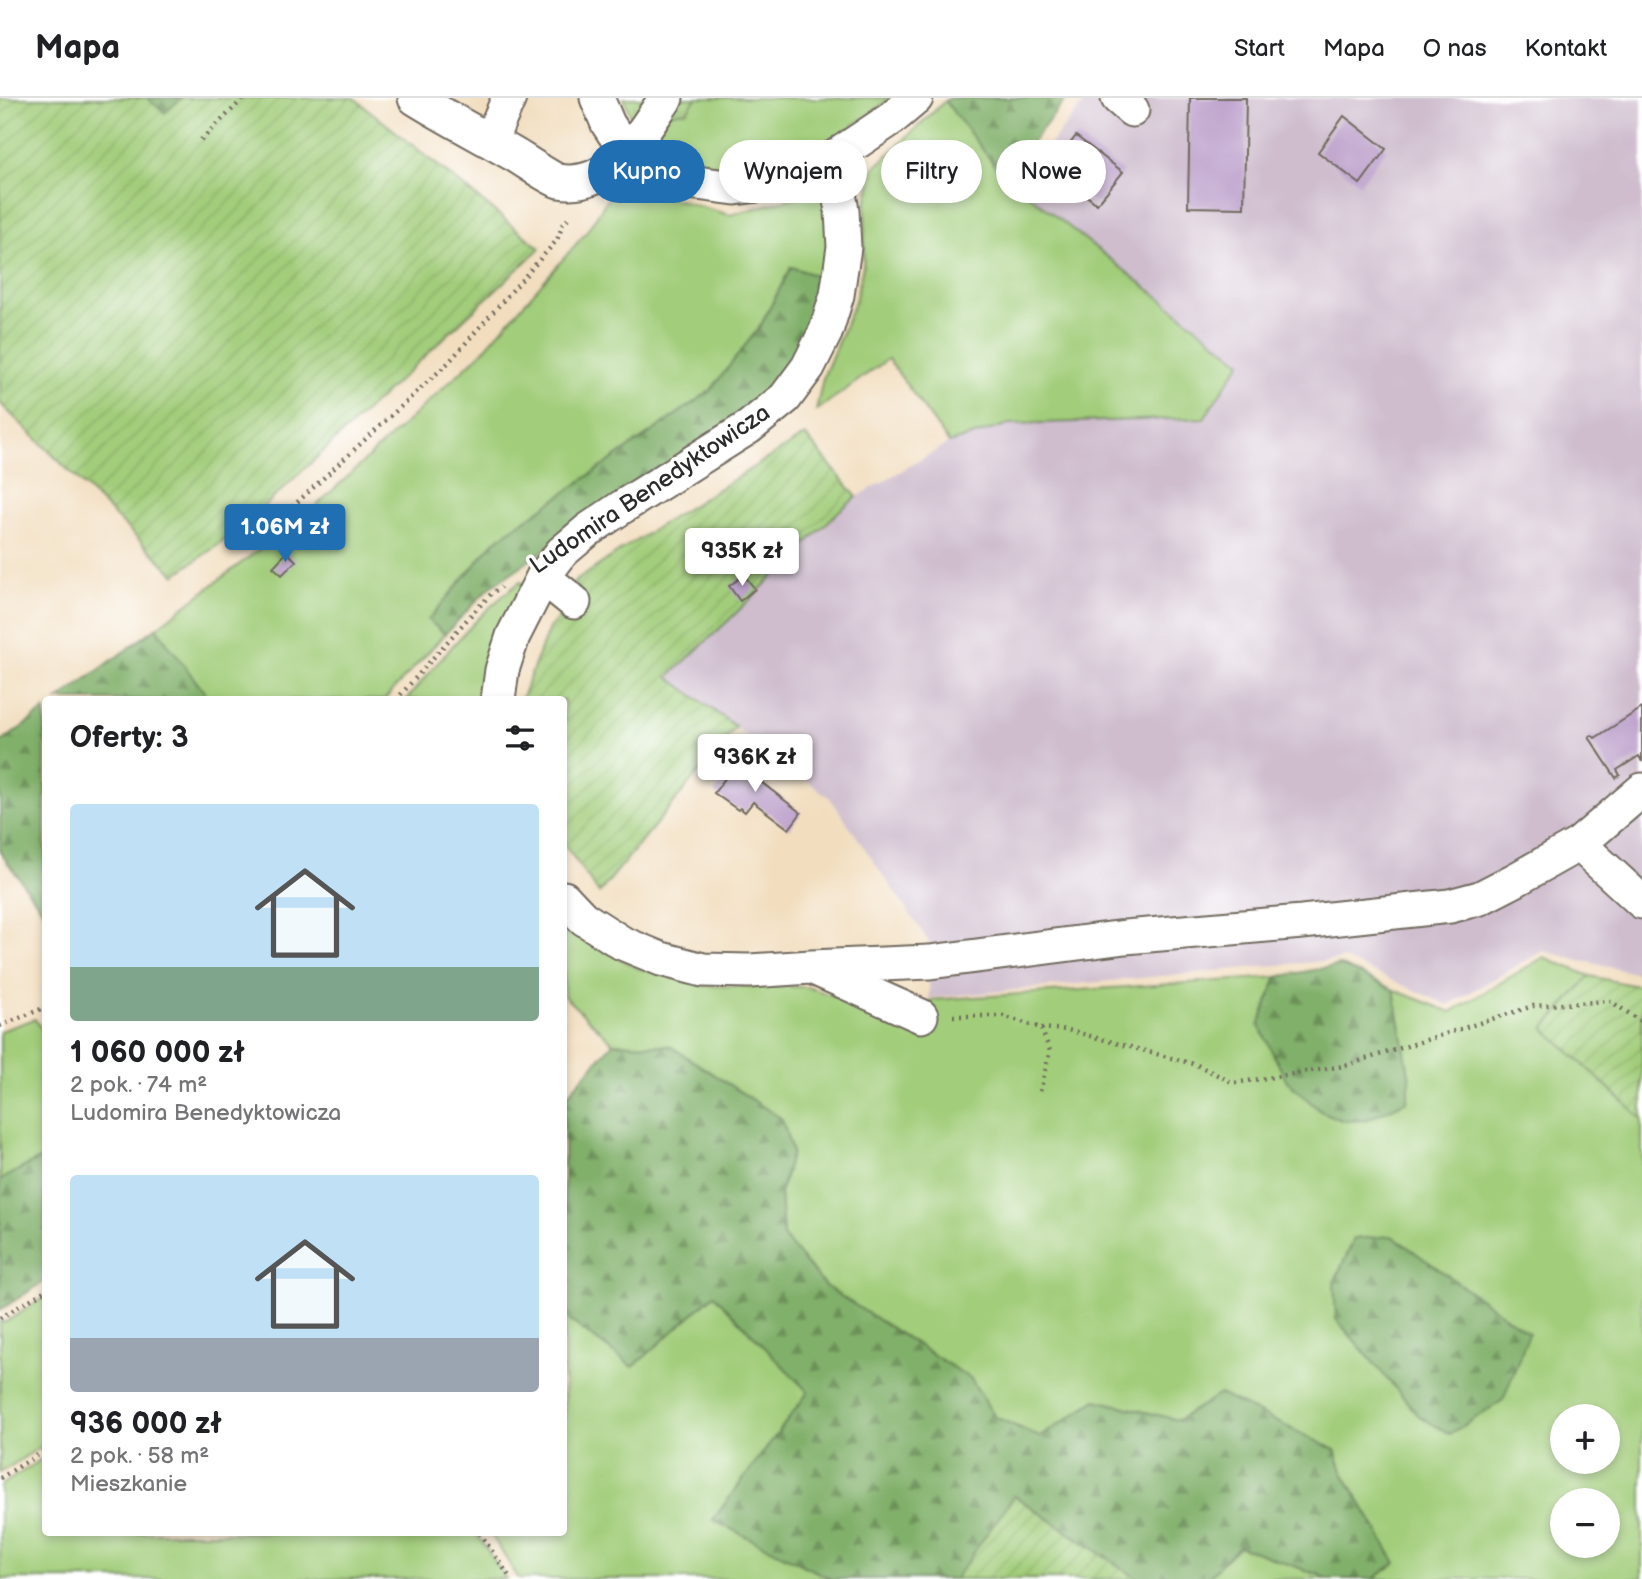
<!DOCTYPE html>
<html lang="pl">
<head>
<meta charset="utf-8">
<style>
	:root { --surface:#fff; --page:#f6f6f6; --text:#202124; --muted:#757577; --line:#e0e0e0; --accent:#1f6fb2 }
	body { margin:0; font-family:"Balsamiq Sans",sans-serif; background:var(--page); color:var(--text); height:100vh; display:flex; flex-direction:column; font-size:26px; white-space:nowrap }
	* { box-sizing:border-box; margin:0 }
	p { font-size:23px; color:var(--muted) }
	.icon { flex:none; width:38px; height:38px; fill:none; stroke:currentColor; stroke-width:2; stroke-linecap:round; stroke-linejoin:round }
	.map { position:relative; flex:1; overflow:hidden }
	.drawer { position:absolute; left:42px; top:598px; width:525px; height:840px; display:flex; flex-direction:column; background:var(--surface); border-radius:7px; box-shadow:0 4px 10px #0003 }
	.drawer>* { flex:none }
	.guide { position:absolute; left:588px; top:42px; width:665px; height:63px; display:flex; gap:14px }
	.fabs { position:absolute; left:1550px; top:1306px; display:grid; gap:14px }
	.fabs a { display:grid; place-items:center; width:70px; height:70px; border-radius:50%; background:var(--surface); box-shadow:0 4px 10px #0003; font-size:35px }
	.price { position:absolute; translate:-50% -60px; padding:0 16px; border-radius:7px; background:#fff; color:#222; font-size:23px; line-height:46px; filter:drop-shadow(0 2px 4px #0008) }
	.price::after { content:''; position:absolute; left:50%; top:42px; width:21px; height:16px; margin-left:-10px; background:inherit; clip-path:polygon(0 0,100% 0,50% 100%) }
	.price.selected { background:var(--accent); color:#fff }
	ul { padding:0; list-style:none }
	li { display:grid; align-content:center; gap:14px; height:371px; padding:0 28px }
	li span { display:grid; place-items:center; height:217px; border-radius:7px; color:#555 }
	li>.icon { margin-inline-start:auto }
	span .icon { width:126px; height:126px; fill:#fffc; stroke-width:1 }
	li b { font-size:30px }
	h2 { display:flex; justify-content:space-between; align-items:center; height:84px; padding:0 28px; font-size:30px }
	.chip { padding:0 24px; border-radius:32px; background:var(--surface); box-shadow:0 4px 10px #0003; font-size:24px; line-height:63px }
	.chip.selected { background:var(--accent); color:#fff }
	header { display:flex; align-items:center; gap:42px; box-sizing:border-box; height:98px; padding:0 35px; background:var(--surface); border-bottom:2px solid var(--line) }
	header strong { font-size:33px }
	nav { display:flex; gap:38px; margin-inline-start:auto; font-size:24px }
	.map>svg:first-child { display:block }
</style>
</head>
<body>
<header>
<strong>Mapa</strong>
<nav><a>Start</a><a>Mapa</a><a>O nas</a><a>Kontakt</a></nav>
</header>
<div class="map">
<svg width="1642" height="1481" viewBox="0 0 1642 1481">
	<defs>
		<pattern id="forest-firs" width="22" height="20" patternUnits="userSpaceOnUse" patternTransform="scale(1.75)"><rect width="22" height="20" fill="#81b06a"/><path d="M5 1l3.5 6h-7zM16 11l3.5 6h-7z" fill="#6a8f57"/></pattern>
		<pattern id="park-tufts" width="24" height="20" patternUnits="userSpaceOnUse" patternTransform="scale(1.75)"><rect width="24" height="20" fill="#a2cd7a"/><path d="M3 7l-1-3M5 7V3M7 7l1-3M15 17l-1-3M17 17v-4M19 17l1-3" fill="none" stroke="#8cb06a"/></pattern>
		<pattern id="garden-furrows" width="10" height="10" patternUnits="userSpaceOnUse" patternTransform="scale(1.75)"><rect width="10" height="10" fill="#a2cd7a"/><path d="M-1 1l2-2M0 10L10 0M9 11l2-2" fill="none" stroke="#8cb06a"/></pattern>
	</defs>
	<rect width="100%" height="100%" fill="#fff"/>
	<filter id="ink" filterUnits="userSpaceOnUse"><feTurbulence type="fractalNoise" baseFrequency=".0143" numOctaves="2"/><feDisplacementMap in="SourceGraphic" scale="14" xChannelSelector="R" yChannelSelector="G"/><feConvolveMatrix kernelMatrix="1 2 1 2 8 2 1 2 1" color-interpolation-filters="sRGB"/></filter>
	<filter id="wash" filterUnits="userSpaceOnUse"><feTurbulence type="fractalNoise" baseFrequency=".00686" numOctaves="4" result="noise"/><feDisplacementMap in="SourceGraphic" scale="28" xChannelSelector="R" yChannelSelector="G"/><feGaussianBlur stdDeviation="1.57" result="paint"/><feColorMatrix in="noise" values="0 0 0 0 0 0 0 0 0 0 0 0 0 0 0 0 0 1.4 0 .05"/><feComposite in="paint" operator="in"/></filter>
	<g filter="url(#wash)">
		<rect width="100%" height="100%" fill="#f2debf"/>
		<path fill="#cfbdce" d="M1093 0H1640L1642 2V877L1543 853 1448 907 1344 861 929 900V844L830 700 667 579 730 521 839 413 857 399 949 345 1009 326 1054 325 1204 319 1240 263 1016 87 1085 4Z"/>
		<path fill="#a2cd7a" stroke="#667c52" stroke-width="2" fill-rule="evenodd" d="M696 0H890C849 34 790 74 734 71 706 70 681 60 657 48L654 37 670 15 687 13Z
			M945 3 1004 79 1016 87 1241 264 1204 320 1009 326 949 345 888 261 816 313 823 280 855 203 863 168 866 106 874 70Z
			M632 89 730 117 815 94 826 102 828 146 820 179 791 169 761 227 710 293 494 444 429 522 445 536 384 602H210L156 530 316 408 481 255 585 136 612 94Z
			M520 484 527 486 482 602H406C442 560 476 517 520 484Z
			M564 825 576 838 638 870 704 888 807 889 924 928 931 902 1277 879 1259 928 1410 982 1394 892 1451 914 1544 859 1590 878 1544 930 1642 1021V1481H1373L1395 1465 1342 1373 1335 1352 1178 1322 1096 1302 1040 1339 995 1319 971 1281 825 1188 783 1138 780 1095 792 1054 670 948 613 945 564 898ZM1563 1318H1608V1363H1563ZM1563 1402H1608V1447H1563Z
			M35 921 46 938 45 1058 0 1082V933Z
			M714 1196 809 1294 713 1422 831 1481H519L490 1435H564V1218L633 1269Z
			M45 1199V1346L0 1375V1222L4 1225Z
			M45 1359 46 1435H476L506 1481H0V1388Z
			M1239 1448 1330 1481H1206Z"/>
		<path fill="url(#forest-firs)" stroke="#566e4a" stroke-width="2" d="M147 0H182L165 16Z
			M949 0H1067L1004 79 945 3Z
			M791 169 820 179 812 220 786 278 751 319 605 410 488 491 445 536 428 522 494 444 710 293 761 227Z
			M156 530 210 602H58Z
			M45 612V816L0 754V645Z
			M1340 867 1394 892 1410 982 1407 1003 1366 1022 1343 1023 1320 1013 1286 982 1259 927 1277 879Z
			M613 945 670 948 782 1021 792 1054 780 1095 783 1138 825 1188 971 1281 995 1319 1040 1339 1096 1302 1178 1322 1220 1296 1335 1352 1342 1373 1396 1465 1373 1481H1330L1239 1448 1206 1481H1138L1015 1398 955 1481H831L713 1422 808 1294 714 1197 633 1269 564 1218V1001Z
			M45 1058V1183L0 1212V1082Z
			M1392 1138 1529 1235 1503 1302 1450 1336 1419 1318 1336 1221 1334 1185 1354 1141Z"/>
		<path fill="url(#park-tufts)" stroke="#667c52" stroke-width="2" d="M624 0H696L687 13 631 19Z"/>
		<path fill="url(#garden-furrows)" stroke="#667c52" stroke-width="2" d="M0 0H147L165 15 182 0H354L540 150 238 433 175 477 0 305Z
			M805 337 857 399 839 413 730 521 668 579 736 629 599 795 564 746V602H521L549 530 582 495 573 485 624 450Z
			M1590 878 1642 889V1021L1544 930Z
			M1014 1398 1138 1481H955Z"/>
		<g id="blocks">
			<path fill="#bfa4cd" d="M1190 0H1246L1244 110 1188 109Z
				M1344 18 1386 51 1360 86 1318 54Z
				M1076 38 1123 74 1097 106 1051 70Z
				M287 454 296 463 282 477 273 469Z
				M744 477 755 491 740 503 729 488Z
				M1642 610V664L1639 658 1617 672 1620 677 1616 680 1589 639 1592 637 1595 640Z
				M751 662 768 675 761 684 801 715 789 731 753 704 745 714 740 710 738 712 714 695 736 666 743 671Z"/>
		</g>
	</g>
	<g filter="url(#ink)">
		<use href="#blocks" fill-opacity="0" stroke="#716a5f" stroke-width="2"/>
		<g fill="none" stroke-linecap="round" stroke-linejoin="round">
			<defs>
				<path id="minor" d="M415 0C447 20 480 37 513 56 522 61 551 81 559 83 611 92 641 36 666 0
					M597 0 608 26 627 55 681 83 735 90 785 83 833 60 891 21 916 0
					M1118 0 1132 12
					M490 43 509 0
					M543 479 574 504
					M498 602 502 572 513 538 543 479 562 454 588 432 622 409 749 329 785 300 808 269 826 233 837 197 844 149 842 113 833 60
					M1579 746 1642 804
					M564 800 583 820 622 845 661 861 703 872 749 873 811 869 930 864 1125 839 1302 824 1450 808 1480 800 1515 782 1579 746 1642 692
					M818 872 921 918"/>
			</defs>
			<use href="#minor" stroke="#716a5f" stroke-width="37"/>
			<path stroke="#716a5f" stroke-width="4.5" stroke-dasharray="2 5" stroke-linecap="butt" d="M201 42 244 0
				M251 447 448 265 557 142 563 126 571 117
				M396 602 471 517 492 495 501 489
				M953 918H1003L1041 930 1050 953 1040 994
				M0 928 46 909
				M1041 930 1068 932 1197 967 1234 985 1344 968 1533 908 1610 903 1642 924
				M0 1220 46 1192
				M0 1380 46 1352
				M480 1435 511 1481"/>
			<use href="#minor" stroke="#fff" stroke-width="33"/>
		</g>
	</g>
	<g text-anchor="middle" dominant-baseline="central" stroke-width="7" stroke-linejoin="round" paint-order="stroke">
		<g font-size="24" fill="#2b2b2b" stroke="#fff">
			<text transform="translate(650 391) rotate(-34)">Ludomira Benedyktowicza</text>
		</g>
	</g>
</svg>
<div class="fabs">
<a>+</a>
<a>−</a>
</div>
<b class="price selected" style="left:285px;top:466px">1.06M zł</b>
<b class="price" style="left:742px;top:490px">935K zł</b>
<b class="price" style="left:755px;top:696px">936K zł</b>
<div class="guide">
<a class="chip selected">Kupno</a>
<a class="chip">Wynajem</a>
<a class="chip">Filtry</a>
<a class="chip">Nowe</a>
</div>
<section class="drawer">
<h2>Oferty: 3<svg class="icon" aria-label="filters" viewBox="0 0 24 24"><path d="M4 7h16M4 17h16"/><circle cx="9" cy="7" r="2"/><circle cx="15" cy="17" r="2"/></svg></h2>
<ul>
<li><span style="background:linear-gradient(#bfe0f5 75%,#7fa58c 0)"><svg class="icon" aria-label="home" viewBox="0 0 24 24"><path d="M3 11l9-7 9 7M6 9v11h12V9"/></svg></span><div><b>1 060 000 zł</b><p>2 pok. · 74 m²</p><p>Ludomira Benedyktowicza</p></div></li>
<li><span style="background:linear-gradient(#bfe0f5 75%,#9aa5b1 0)"><svg class="icon" aria-label="home" viewBox="0 0 24 24"><path d="M3 11l9-7 9 7M6 9v11h12V9"/></svg></span><div><b>936 000 zł</b><p>2 pok. · 58 m²</p><p>Mieszkanie</p></div></li>
</ul>
</section>
</div>
</body>
</html>
